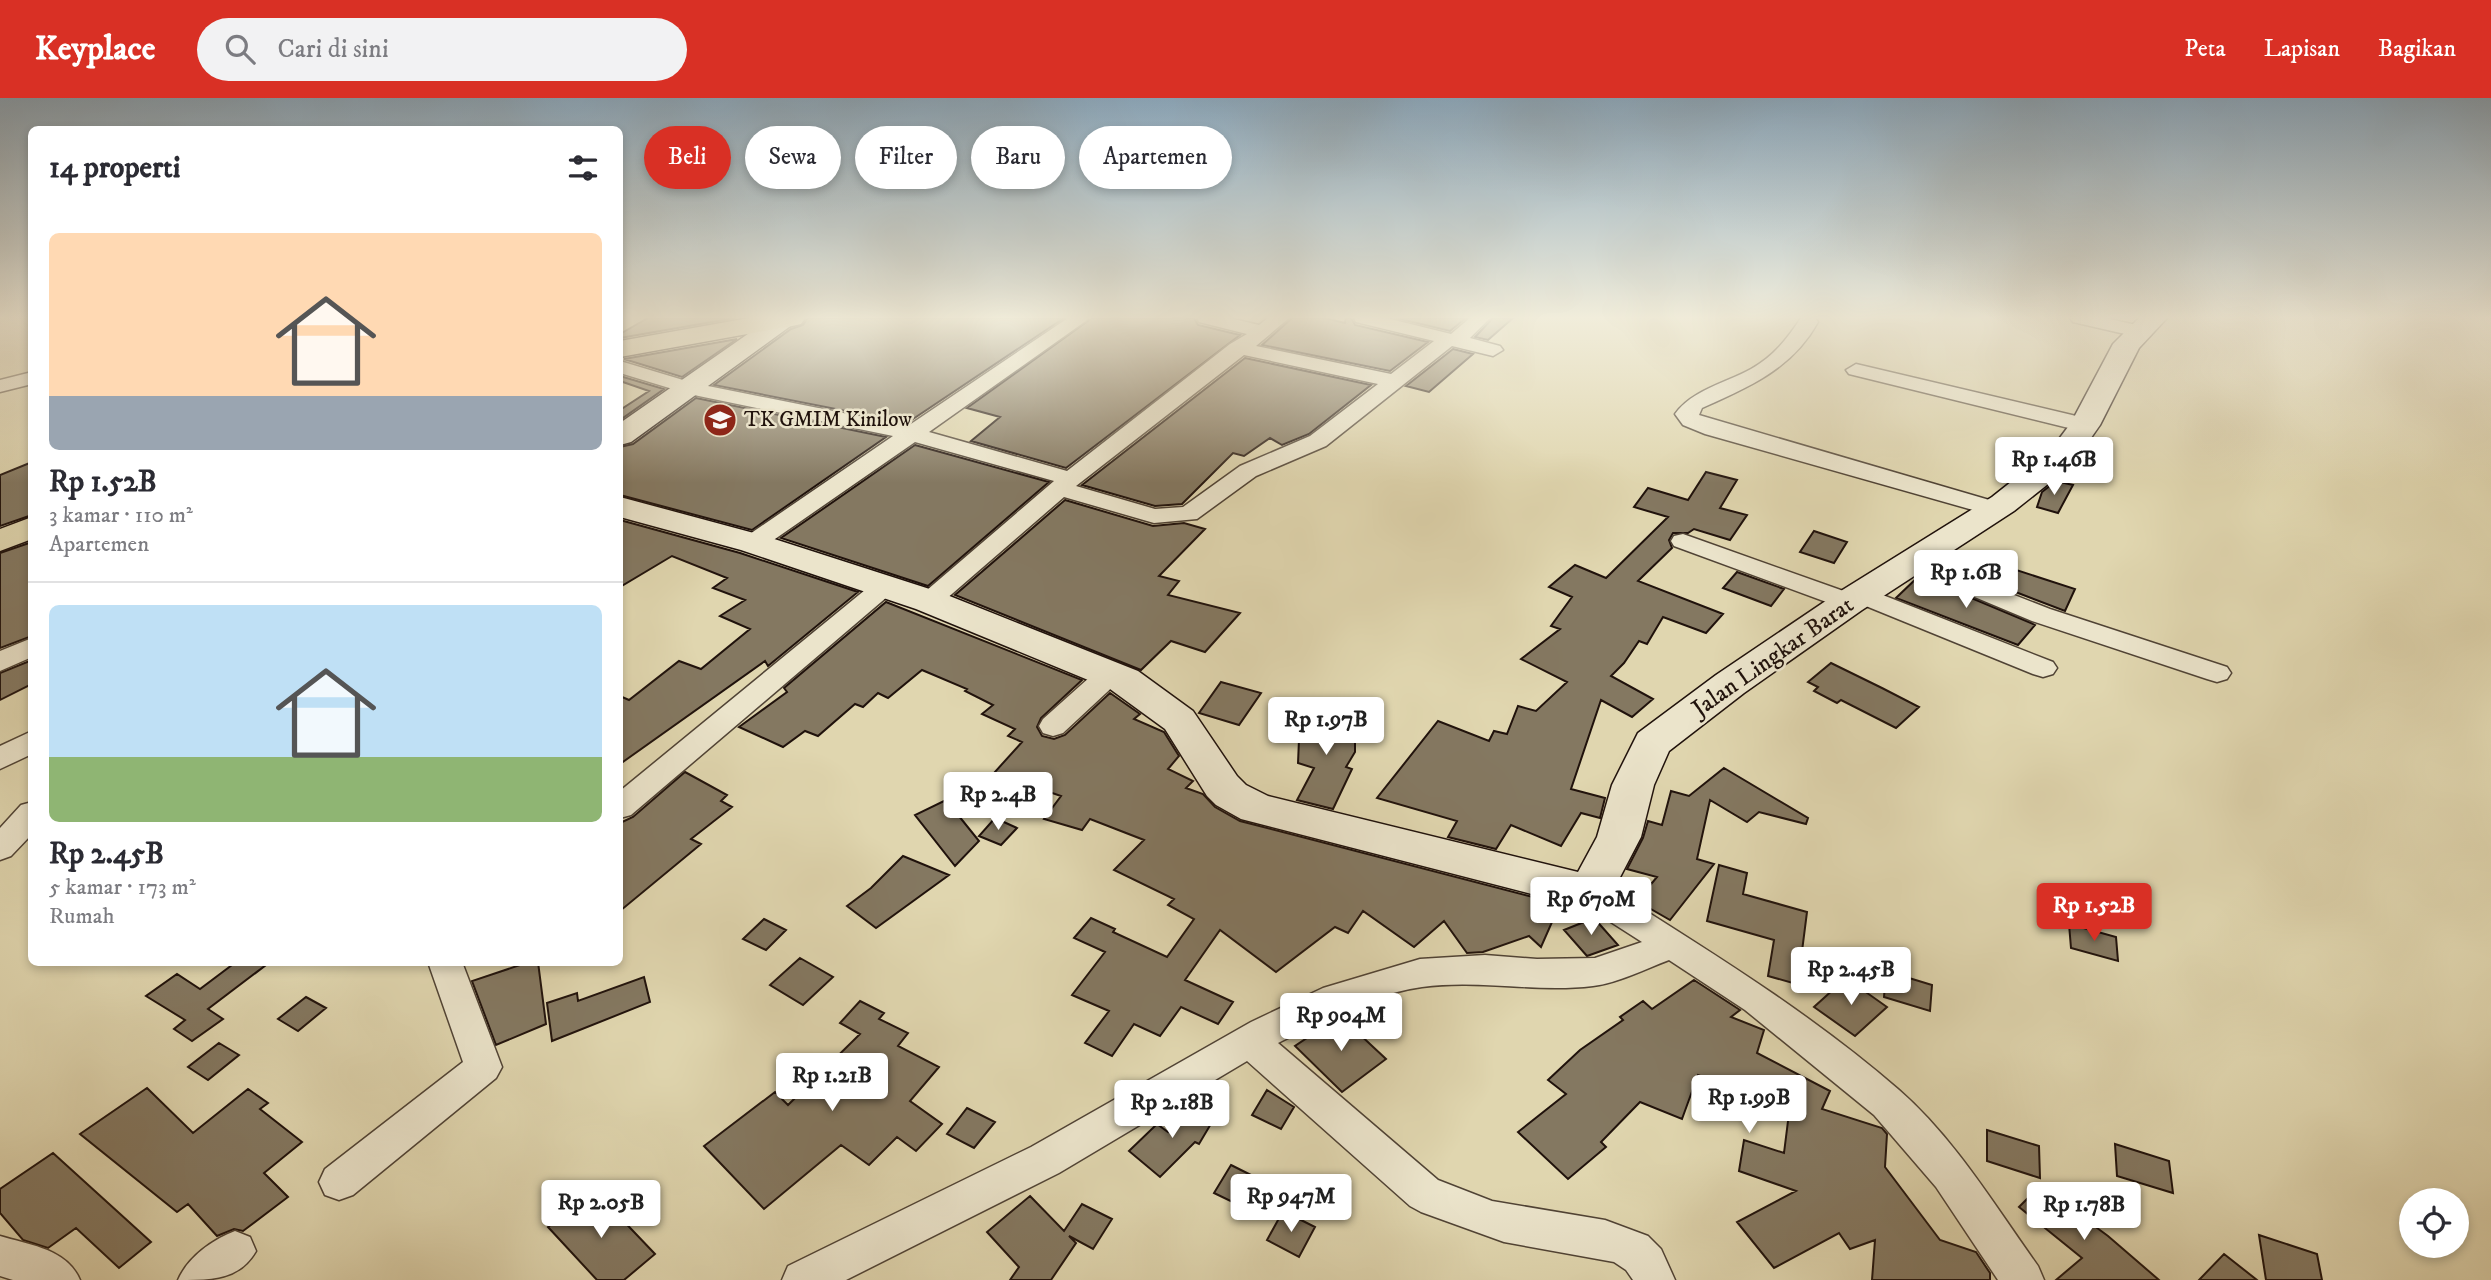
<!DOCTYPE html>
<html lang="id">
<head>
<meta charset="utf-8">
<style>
	:root { --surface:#fff; --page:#f2f2f3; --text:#2b2b33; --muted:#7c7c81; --line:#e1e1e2; --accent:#d93025 }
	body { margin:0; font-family:"IM FELL DW Pica",serif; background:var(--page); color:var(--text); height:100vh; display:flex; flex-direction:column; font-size:26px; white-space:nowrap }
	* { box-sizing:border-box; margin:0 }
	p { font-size:23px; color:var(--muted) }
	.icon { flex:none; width:38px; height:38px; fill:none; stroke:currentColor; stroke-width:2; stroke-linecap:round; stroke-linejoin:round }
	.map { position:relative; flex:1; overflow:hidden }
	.side { position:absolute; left:28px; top:28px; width:595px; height:840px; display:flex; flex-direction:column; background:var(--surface); border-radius:10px; box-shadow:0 4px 10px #0003 }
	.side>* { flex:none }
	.banner { position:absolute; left:644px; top:28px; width:665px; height:63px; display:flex; gap:14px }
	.buttons { position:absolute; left:2399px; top:1090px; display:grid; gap:14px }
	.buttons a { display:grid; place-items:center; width:70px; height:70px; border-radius:50%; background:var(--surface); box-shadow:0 4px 10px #0003; font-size:35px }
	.price { position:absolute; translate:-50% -60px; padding:0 16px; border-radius:7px; background:#fff; color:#222; font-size:23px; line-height:46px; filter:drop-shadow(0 2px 4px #0008) }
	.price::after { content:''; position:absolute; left:50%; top:42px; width:21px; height:16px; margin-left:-10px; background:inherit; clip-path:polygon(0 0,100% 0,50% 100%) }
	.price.selected { background:var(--accent); color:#fff }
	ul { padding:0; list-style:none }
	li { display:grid; align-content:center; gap:14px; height:371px; padding:0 21px }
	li+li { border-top:2px solid var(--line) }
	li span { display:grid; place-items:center; height:217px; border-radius:10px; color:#555 }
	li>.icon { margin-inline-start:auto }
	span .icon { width:126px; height:126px; fill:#fffc; stroke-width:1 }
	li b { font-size:30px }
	h2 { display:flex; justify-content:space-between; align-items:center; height:84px; padding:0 21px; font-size:30px }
	.tag { padding:0 24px; border-radius:32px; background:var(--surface); box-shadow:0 4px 10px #0003; font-size:24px; line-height:63px }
	.tag.selected { background:var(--accent); color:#fff }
	header { display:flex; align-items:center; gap:42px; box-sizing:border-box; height:98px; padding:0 35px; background:var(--accent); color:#fff }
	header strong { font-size:33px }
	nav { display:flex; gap:38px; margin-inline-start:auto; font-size:24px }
	.search { width:490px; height:63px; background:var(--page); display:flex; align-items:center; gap:18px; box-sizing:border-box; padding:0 24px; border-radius:38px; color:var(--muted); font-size:26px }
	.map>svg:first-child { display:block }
</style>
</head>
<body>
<header>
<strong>Keyplace</strong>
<div class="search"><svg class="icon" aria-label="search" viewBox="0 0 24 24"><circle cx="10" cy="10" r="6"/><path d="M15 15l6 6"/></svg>Cari di sini</div>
<nav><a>Peta</a><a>Lapisan</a><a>Bagikan</a></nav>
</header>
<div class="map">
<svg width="2491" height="1182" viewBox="0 0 2491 1182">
	<rect width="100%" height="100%" fill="#e0d6af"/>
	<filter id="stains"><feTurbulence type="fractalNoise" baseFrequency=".00286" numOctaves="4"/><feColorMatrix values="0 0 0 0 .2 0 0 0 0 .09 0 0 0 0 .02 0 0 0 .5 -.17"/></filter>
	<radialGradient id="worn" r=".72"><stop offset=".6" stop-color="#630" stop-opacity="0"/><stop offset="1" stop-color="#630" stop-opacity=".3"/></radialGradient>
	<path fill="#847861" stroke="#20120c" stroke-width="2" d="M648 220H735L620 240V236Z
		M808 220H1064L907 325 714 287 791 231 803 227Z
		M1092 220H1194L1198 227 1240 237 1066 370 971 343 1000 319 967 310Z
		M1292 220H1325L1345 225 1346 220H1351L1355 227 1428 244 1390 273 1262 247Z
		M1396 220H1466L1450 233Z
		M1493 220H1513L1488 242 1475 239Z
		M737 241 682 279 624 261Z
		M1453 251 1473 256 1429 294 1406 288Z
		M1245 260 1371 287 1309 336 1282 347 1270 340 1244 358 1233 355 1182 406 1155 408 1082 387Z
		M620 278 664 291 620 322V312L649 293 620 283Z
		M696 300 886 339 752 432 620 397V349L633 346Z
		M915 347 1049 384 928 488 781 440Z
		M32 364V417L0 428V377Z
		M1706 374 1737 382 1720 410 1747 417 1730 442 1694 431 1688 435H1673L1669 442 1672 450 1638 483 1723 516 1706 535 1663 519 1647 546 1639 543 1624 565 1611 578 1653 601 1632 619 1601 602 1571 691 1605 700 1600 720 1581 715 1561 748 1511 727 1496 751 1448 739 1457 723 1377 700 1438 623 1489 643 1494 633 1507 636 1518 608 1536 613 1567 584 1521 561 1560 531 1551 528 1572 499 1549 489 1575 467 1606 480 1668 419 1634 409 1648 390 1688 402Z
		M2056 383 2073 387 2058 415 2037 409 2042 394Z
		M1065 402 1153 428 1184 425 1205 431 1159 478 1179 483 1168 497 1240 515 1205 554 1171 543 1141 572 955 497Z
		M620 422 740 455 858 494 768 568 765 563 620 666V598L629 602 679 563 701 571 750 531 720 518 745 502 713 490 727 480 672 458 620 489Z
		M1814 433 1847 444 1834 465 1800 454Z
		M32 444V538L0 550V455Z
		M1970 457 2075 491 2065 513 1961 473Z
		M1737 474 1784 491 1771 508 1723 490Z
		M1919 478 2031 525 2035 527 2018 547 1896 500Z
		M886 504 1082 582 1041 620 1037 629 1042 638 1054 641 1065 637 1110 595 1140 616 1134 621 1164 634 1179 658 1168 671 1193 683 1186 690 1203 696 1215 709 1240 723 1560 806 1541 849 1529 838 1483 854 1467 855 1444 823 1414 849 1363 813 1348 835 1335 829 1276 874 1220 832 1185 882 1233 904 1218 926 1181 909 1160 938 1134 926 1112 958 1085 945 1109 913 1072 897 1105 854 1074 840 1091 820 1115 831 1113 834 1167 859 1194 821 1168 807 1174 801 1114 772 1144 742 1090 721 1082 732 1044 721 1061 698 994 675 1022 644 1008 638 1015 631 982 616 993 607 965 593 967 591 922 572 888 600 878 595 863 609 855 606 818 638 805 633 783 649 739 629 787 594 784 590Z
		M32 562V586L0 602V575Z
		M1831 565 1882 590 1919 609 1896 630 1841 602 1837 605 1814 593 1818 589 1808 584Z
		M1221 584 1261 595 1239 627 1199 615Z
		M1300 618 1355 621V654L1346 669 1352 671 1333 711 1297 702 1314 670 1298 665Z
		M1724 670 1808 720 1806 726 1759 714 1747 724 1710 702 1697 761 1714 766 1670 822 1637 803 1657 779 1627 771 1643 740 1648 723 1662 727 1671 693 1689 698Z
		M685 674 727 697 721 703 732 709 691 741 701 746 620 813V725L633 719Z
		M946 702 979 743 955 768 915 717Z
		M995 720 1017 730 1001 747 979 738Z
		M903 758 949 777 876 830 847 808 871 790Z
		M1719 767 1747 775 1743 796 1807 814 1801 861 1817 866 1814 891 1768 878 1774 842 1707 823Z
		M1594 820 1618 847 1587 858 1564 832Z
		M764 821 786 832 766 852 743 841Z
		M2069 826 2116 839 2118 863 2071 850Z
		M800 860 833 879 803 907 770 887Z
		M236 864H270L208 911 223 921 192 943 174 931 185 922 146 898 177 876 200 891Z
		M529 864H538L546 926 496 947 472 883Z
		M1886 873 1932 887 1930 913 1884 899Z
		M644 879 650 904 552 943 547 905 577 895 578 903Z
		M1846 880 1887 909 1855 938 1814 909Z
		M1694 882 1740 912 1731 919 1764 932 1757 955 1830 993 1822 1011 1882 1030 1887 1036 1885 1069 1940 1142 1976 1154 1990 1175V1182H1872L1875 1142 1850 1151 1839 1135 1774 1170 1737 1124 1796 1093 1739 1073 1744 1042 1784 1055 1789 1015 1725 982 1723 987 1698 977 1682 1021 1640 1004 1601 1044 1606 1049 1568 1081 1518 1034 1566 996 1548 982 1580 952 1623 922 1620 919 1643 903 1652 911Z
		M306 899 326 910 298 933 278 921Z
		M860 903 884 915 879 921 908 935 898 948 939 969 910 1003 942 1026 916 1053 897 1039 869 1067 841 1047 764 1111 704 1048 775 994 788 1007 860 936 840 925Z
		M1340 918 1386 961 1342 994 1295 948Z
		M219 945 239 957 208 982 188 969Z
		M147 990 193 1035 248 991 268 1005 260 1011 302 1044 264 1075 288 1099 243 1133 234 1131 217 1138 188 1106 177 1114 80 1036Z
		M1267 992 1294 1009 1281 1031 1252 1017Z
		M1186 1006 1215 1019 1199 1046 1195 1044 1160 1079 1129 1053 1157 1026 1168 1034Z
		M967 1010 995 1024 974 1050 947 1036Z
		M1987 1032 2039 1048 2040 1080 1987 1063Z
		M2115 1046 2169 1063 2173 1095 2117 1078Z
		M53 1055 151 1144 119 1170 76 1130 48 1150 23 1142 0 1115V1091Z
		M1231 1067 1261 1082 1245 1110 1214 1095Z
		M2040 1088 2108 1138 2159 1182H2056L2082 1160 2019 1109Z
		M594 1092 655 1156 624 1182H597L548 1129Z
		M1030 1098 1064 1133 1082 1106 1112 1121 1093 1151 1069 1138 1076 1145 1051 1182H1010L1019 1169 987 1134Z
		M1283 1113 1315 1129 1299 1159 1267 1142Z
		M2259 1137 2317 1156 2322 1182H2266Z
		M2224 1156 2257 1182H2199Z"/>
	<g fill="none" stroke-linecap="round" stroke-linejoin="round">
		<defs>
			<path id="street" d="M1068 220H1090L929 334 1067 373 1230 246 1247 236 1199 224 1197 220H1229L1259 227 1268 220H1289L1256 248 1391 276 1434 243 1356 224 1354 220H1386L1451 236 1470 220H1490L1470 240 1500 248 1503 252 1493 258 1452 248 1326 348 1256 378 1197 421 1154 425 1064 399 938 508H920L916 503 920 498 1054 383 915 344 762 450H744L741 445 744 440 893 338 689 296 620 275V263L693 285 908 328ZM1244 257 1378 286 1310 338 1240 368 1183 409 1155 411 1076 388Z
				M1801 220H1815L1818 224C1792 271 1749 289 1702 310L1699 317 2003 406 2007 411 2003 416H1987L1705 336 1683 327 1675 316C1692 292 1726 285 1751 271 1774 258 1787 241 1801 220Z
				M2070 220H2105L2145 229 2148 233 2138 239 2073 224Z
				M1856 266 2093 322 2096 327 2085 334 1849 276 1846 272Z
				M32 274V286L0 294V282Z
				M1683 436 1849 495 1861 489 1870 492 2053 564 2057 570 2053 576 2043 579 2033 576 1861 506 1849 512 1840 509 1674 448 1671 443 1674 438Z
				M1912 457 2050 511 2227 569 2231 575 2227 581 2217 584 2207 581 2032 523 1903 469 1900 464 1903 459Z
				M885 480 894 483 898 488 894 493 631 717 620 720V693L876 483Z
				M32 540V559L0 573V553Z
				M1110 567 1120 570 1124 576 1120 582 1063 635 1053 638 1043 635 1039 628 1043 621 1100 570Z
				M32 633V656L0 671V648Z
				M32 704V736L11 758 0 762V730L21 707Z
				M1590 782 1602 785C1704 850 1807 912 1899 992 1955 1041 1995 1108 2038 1168L2044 1182H1998L1936 1089 1874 1017 1745 912 1669 862C1645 871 1618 885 1593 888 1536 895 1479 881 1422 889 1371 896 1323 923 1278 945L1438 1082 1492 1103 1605 1122 1648 1138 1661 1151 1675 1182H1633L1626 1172 1614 1164 1504 1144 1421 1114 1410 1108 1247 963 1059 1075 846 1182H782L788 1168 1031 1049 1251 924 1323 890 1420 861 1485 857 1537 861 1595 860 1642 844 1578 803 1574 794 1578 785Z
				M428 864H462L502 969 496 980 353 1097 339 1102 325 1097 319 1084 325 1071 463 964Z
				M235 1133 250 1139 256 1153C239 1182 213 1182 178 1182 188 1159 212 1142 235 1133Z
				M0 1138C30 1147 67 1151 80 1182H13L0 1178Z"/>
			<path id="secondary" d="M771 220 800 221 631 344 620 347V325Z
				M2139 220H2167L2139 250 2100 327 2072 367 2014 413 1862 512 1744 595 1669 653 1654 687 1641 739 1606 806 1590 811 1241 721 1216 707 1207 698 1165 631 1110 591 916 511 741 452 620 419V399L765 438 942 495 1138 573 1193 613 1237 678 1246 687 1268 698 1578 774 1597 739 1612 687 1638 635 1716 577 1836 496 1992 399 2050 353 2071 325 2113 246Z"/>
			<path id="highway" d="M749 220H805L801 226 792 228 620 259V243Z
				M32 419V441L0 453V431Z"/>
		</defs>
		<use href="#street" stroke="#504335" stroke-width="3"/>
		<use href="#secondary" stroke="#20120c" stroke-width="3"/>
		<use href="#highway" stroke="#20120c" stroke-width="3"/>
		<use href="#street" fill="#ebe4cb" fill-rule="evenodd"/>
		<use href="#secondary" fill="#ebe4cb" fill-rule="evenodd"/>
		<use href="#highway" fill="#e0d6af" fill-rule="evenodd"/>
	</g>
	<linearGradient id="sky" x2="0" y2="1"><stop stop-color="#8ba7bb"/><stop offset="0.57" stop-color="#f1eddb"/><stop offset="1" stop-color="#f1eddb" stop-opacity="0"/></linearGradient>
	<rect width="2491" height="385" fill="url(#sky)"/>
	<defs>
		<symbol id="school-disc" viewBox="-11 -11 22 22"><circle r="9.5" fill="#8f2418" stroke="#ebe4cb"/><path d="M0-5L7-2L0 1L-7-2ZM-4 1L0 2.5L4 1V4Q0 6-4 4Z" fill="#fff"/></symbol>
	</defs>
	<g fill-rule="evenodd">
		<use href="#school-disc" x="701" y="303" width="38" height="38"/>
	</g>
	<g text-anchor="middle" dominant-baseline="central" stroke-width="5" stroke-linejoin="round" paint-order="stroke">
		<g font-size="21" fill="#20120c" stroke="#ebe4cb" text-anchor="start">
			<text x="744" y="322">TK GMIM Kinilow</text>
		</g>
		<g font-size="24" fill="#20120c" stroke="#ebe4cb">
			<text transform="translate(1773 559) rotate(-35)">Jalan Lingkar Barat</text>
		</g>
	</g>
	<rect width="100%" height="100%" filter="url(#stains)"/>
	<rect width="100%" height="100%" fill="url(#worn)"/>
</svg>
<div class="buttons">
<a><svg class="icon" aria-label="locate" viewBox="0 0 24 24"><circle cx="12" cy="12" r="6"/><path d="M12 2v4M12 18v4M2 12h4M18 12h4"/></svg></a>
</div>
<b class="price" style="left:2054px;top:399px">Rp 1.46B</b>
<b class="price" style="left:1966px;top:512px">Rp 1.6B</b>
<b class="price" style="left:1326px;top:659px">Rp 1.97B</b>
<b class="price" style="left:998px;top:734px">Rp 2.4B</b>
<b class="price" style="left:1591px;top:839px">Rp 670M</b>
<b class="price selected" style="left:2094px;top:845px">Rp 1.52B</b>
<b class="price" style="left:1851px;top:909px">Rp 2.45B</b>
<b class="price" style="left:1341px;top:955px">Rp 904M</b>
<b class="price" style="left:832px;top:1015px">Rp 1.21B</b>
<b class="price" style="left:1749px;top:1037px">Rp 1.99B</b>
<b class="price" style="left:1172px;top:1042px">Rp 2.18B</b>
<b class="price" style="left:1291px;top:1136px">Rp 947M</b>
<b class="price" style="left:601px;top:1142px">Rp 2.05B</b>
<b class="price" style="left:2084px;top:1144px">Rp 1.78B</b>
<div class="banner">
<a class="tag selected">Beli</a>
<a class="tag">Sewa</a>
<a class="tag">Filter</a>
<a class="tag">Baru</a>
<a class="tag">Apartemen</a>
</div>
<section class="side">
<h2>14 properti<svg class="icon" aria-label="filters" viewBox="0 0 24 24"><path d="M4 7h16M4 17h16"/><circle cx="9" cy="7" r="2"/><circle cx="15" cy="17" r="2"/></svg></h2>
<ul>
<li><span style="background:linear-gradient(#ffd9b3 75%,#9aa5b1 0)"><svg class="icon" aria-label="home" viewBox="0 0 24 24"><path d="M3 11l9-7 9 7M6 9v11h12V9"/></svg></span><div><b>Rp 1.52B</b><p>3 kamar · 110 m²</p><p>Apartemen</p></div></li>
<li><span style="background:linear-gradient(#bfe0f5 70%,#8fb573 0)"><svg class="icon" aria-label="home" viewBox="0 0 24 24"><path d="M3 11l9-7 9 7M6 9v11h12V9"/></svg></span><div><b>Rp 2.45B</b><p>5 kamar · 173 m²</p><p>Rumah</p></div></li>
</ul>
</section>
</div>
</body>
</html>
